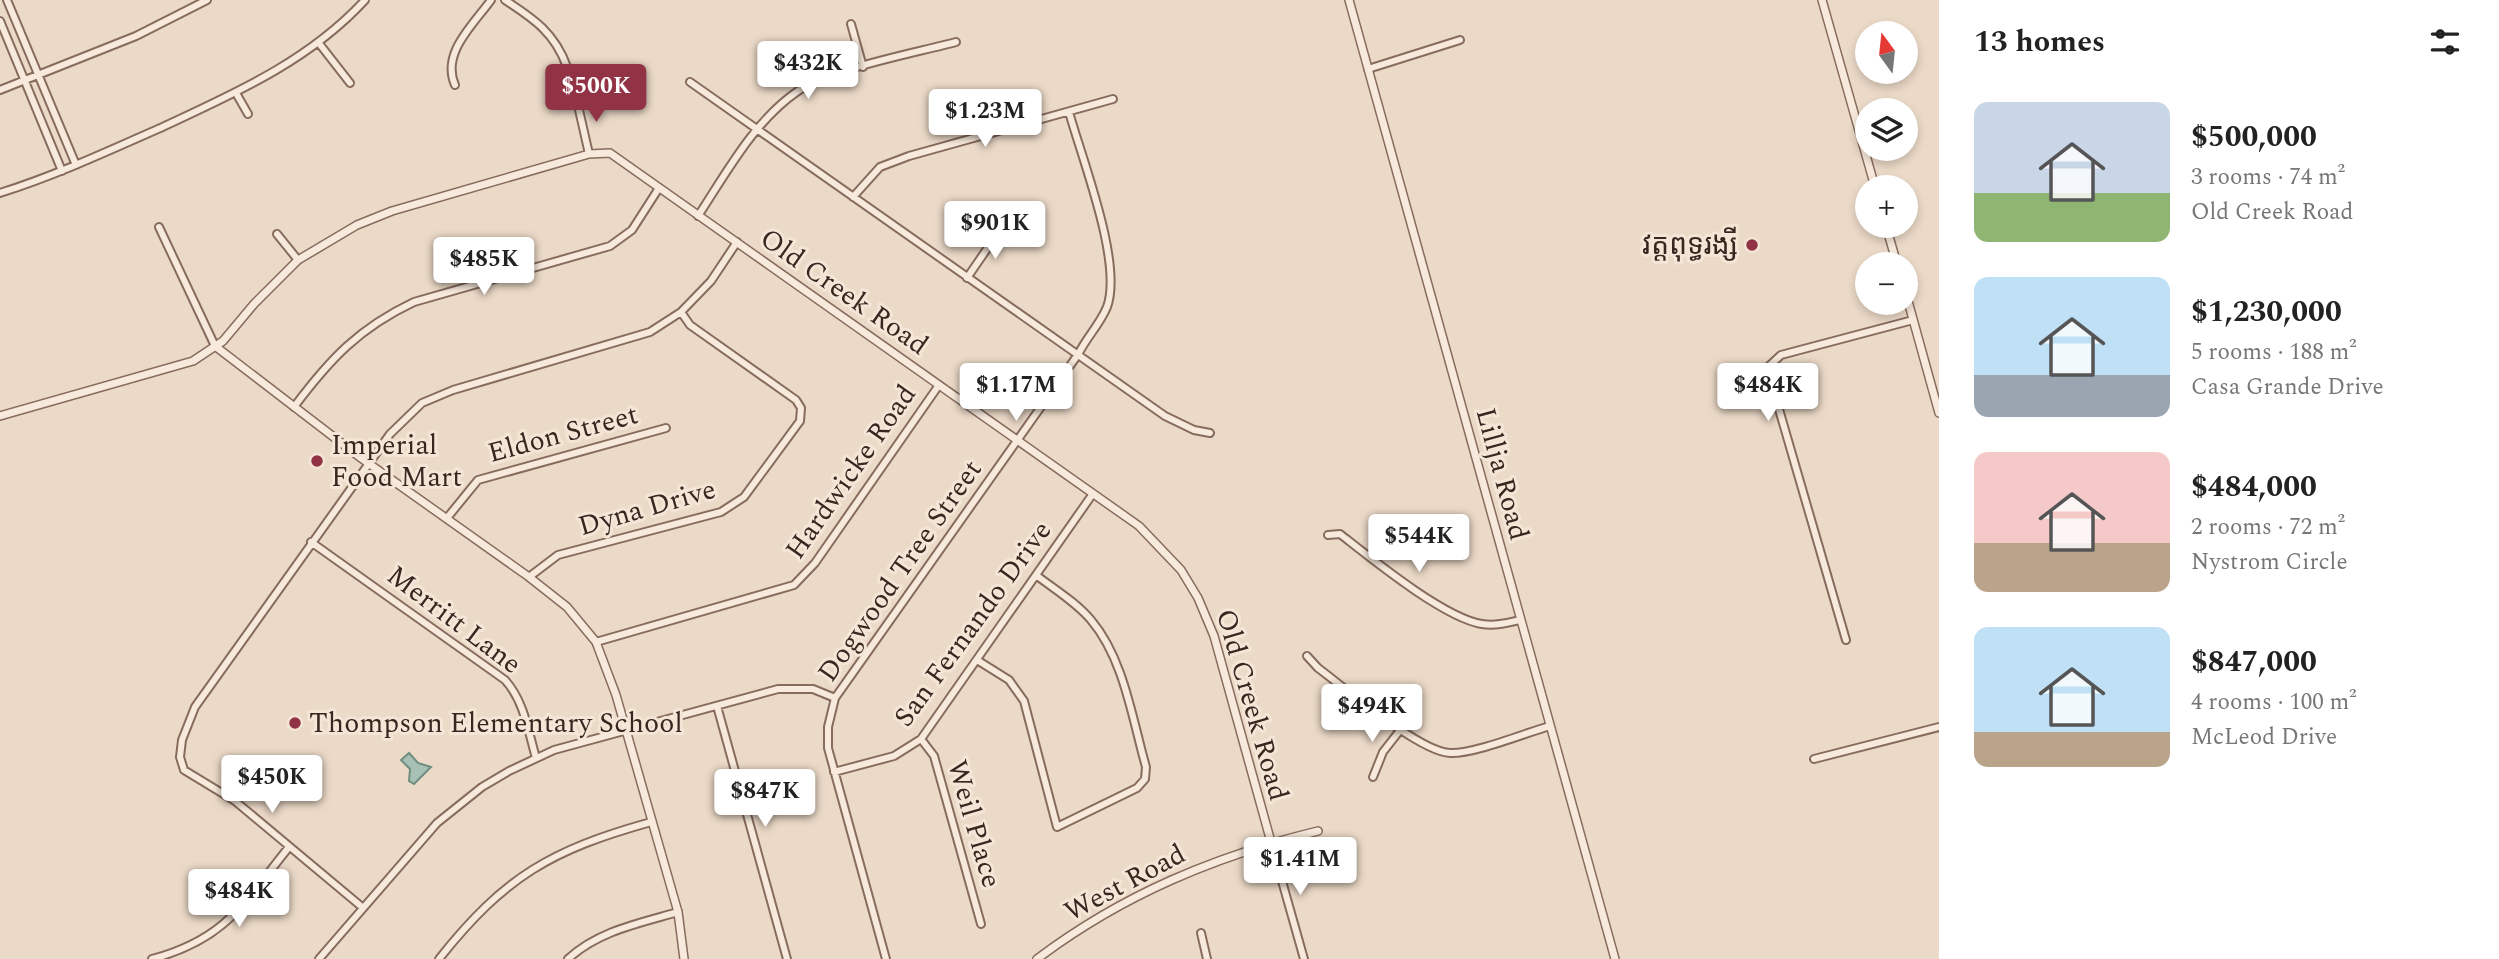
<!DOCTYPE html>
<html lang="en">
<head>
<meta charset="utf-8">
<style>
	:root { --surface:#fff; --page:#f6f6f6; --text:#222; --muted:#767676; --accent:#923245 }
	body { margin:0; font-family:Spectral,"Noto Sans Khmer",serif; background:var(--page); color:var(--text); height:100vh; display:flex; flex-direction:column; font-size:26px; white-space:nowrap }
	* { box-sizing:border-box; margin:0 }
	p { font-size:23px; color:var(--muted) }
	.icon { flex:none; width:38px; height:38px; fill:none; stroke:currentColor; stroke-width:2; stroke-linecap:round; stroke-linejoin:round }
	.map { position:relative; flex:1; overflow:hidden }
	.details { display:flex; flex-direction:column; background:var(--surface); width:560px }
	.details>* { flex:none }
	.needle { width:46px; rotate:345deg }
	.buttons { position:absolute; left:1855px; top:21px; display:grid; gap:14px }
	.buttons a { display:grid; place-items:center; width:63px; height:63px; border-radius:50%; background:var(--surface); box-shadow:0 4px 10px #0003; font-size:35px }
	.price { position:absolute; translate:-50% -60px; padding:0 16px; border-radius:7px; background:#fff; color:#222; font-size:23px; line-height:46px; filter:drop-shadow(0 2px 4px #0008) }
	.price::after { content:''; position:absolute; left:50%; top:42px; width:21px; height:16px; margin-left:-10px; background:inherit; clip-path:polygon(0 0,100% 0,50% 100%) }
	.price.on { background:var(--accent); color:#fff }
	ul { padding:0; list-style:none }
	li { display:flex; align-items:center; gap:21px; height:175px; padding:0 35px }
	li span { display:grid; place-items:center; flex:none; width:196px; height:140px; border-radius:14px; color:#555 }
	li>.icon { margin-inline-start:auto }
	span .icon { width:84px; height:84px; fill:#fffc; stroke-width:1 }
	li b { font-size:30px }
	h2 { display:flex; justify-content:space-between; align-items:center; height:84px; padding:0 35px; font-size:30px }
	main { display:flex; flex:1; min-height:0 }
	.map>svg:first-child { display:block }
</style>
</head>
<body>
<main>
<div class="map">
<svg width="1939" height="959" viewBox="0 0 1939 959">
	<rect width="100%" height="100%" fill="#ecdac8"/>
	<path fill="#a8c0b4" stroke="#6f8e80" stroke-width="2" d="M409 753 418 763 431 767 414 784 409 781 410 769 401 760Z"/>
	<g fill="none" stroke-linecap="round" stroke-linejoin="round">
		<defs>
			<path id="minor" d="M7 0 76 165
				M505 0C534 19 555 33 567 67
				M0 21 62 171
				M851 24 863 67
				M318 42 350 83
				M1368 69 1460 40
				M690 82 1165 416 1194 430 1210 433
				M455 85C441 53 473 25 491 0
				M0 90 136 36 207 0
				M236 93 248 114
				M577 101 589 154
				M0 193C54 176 106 152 158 129 233 94 308 62 365 0
				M853 197 880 167 909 156 1113 99
				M698 216C727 172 754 121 798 91 831 69 915 53 956 42
				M159 227 215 346
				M277 234 298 260
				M967 278 1000 230
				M294 407C330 359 359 328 414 302L610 246 632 230 659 188
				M447 518 478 480 666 428
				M1328 535 1340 534C1372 559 1444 618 1482 624 1496 626 1507 623 1520 620
				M311 542 505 680C524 701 528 730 536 758
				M1370 557 1395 520
				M529 577 558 555 721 512 744 497 800 421 801 408 796 400 690 325 681 312
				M1846 640 1767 368 1781 355 1913 320
				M596 642 794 585 815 563 939 385
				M1307 656 1318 668C1345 688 1420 752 1450 753 1474 754 1525 733 1550 726
				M977 660 1009 680 1024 701 1057 827 1137 788 1145 779 1146 767C1132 718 1124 659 1091 620 1076 602 1054 589 1036 575
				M717 706 787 959
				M921 739 934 756 981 924
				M1814 759 1939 727
				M834 772 894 756 921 739 1092 495
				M1373 777 1383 752 1401 729
				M1271 842 1304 959
				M362 907 235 801 184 770 180 757 182 740 195 707 390 434 422 403 453 390 650 332 681 312 711 281 737 242
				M1201 933 1207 959
				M152 959C226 939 243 904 289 847
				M319 959 437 823 482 787 509 771 554 750 778 689H813L835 698
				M439 959C505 876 551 850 651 822
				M568 959C598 931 640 923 678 912
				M886 959 828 748V727L835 698 1079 353C1087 337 1100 324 1107 307 1123 263 1082 159 1069 112"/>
			<path id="tertiary" d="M1349 0 1615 959
				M1822 0 1875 187
				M1886 226 1897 264
				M1906 294 1939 413
				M215 346 361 458 529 577 567 607 596 642 616 695 678 912 684 959
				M0 416 193 361 223 341 254 304 298 260 357 225 392 211 589 154 610 153 1139 526 1181 570 1198 598 1214 636 1271 842
				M1037 959C1122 895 1215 856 1318 831"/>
		</defs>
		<use href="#minor" stroke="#876c5e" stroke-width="10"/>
		<use href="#tertiary" stroke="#876c5e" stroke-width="10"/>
		<use href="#minor" stroke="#f7e9db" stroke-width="6"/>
		<use href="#tertiary" stroke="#f7e9db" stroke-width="7"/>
	</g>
	<g fill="#923245" stroke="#f4e6d7" stroke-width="2.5">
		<circle cx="1752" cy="245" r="7"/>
		<circle cx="317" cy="461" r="7"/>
		<circle cx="295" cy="723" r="7"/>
	</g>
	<g text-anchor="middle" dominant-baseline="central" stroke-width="6" stroke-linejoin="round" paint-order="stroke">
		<g font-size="28" fill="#382721" stroke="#f4e6d7" text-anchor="start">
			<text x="1738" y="245" text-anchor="end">វត្តពុទ្ធរង្សី</text>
			<text x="331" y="445">Imperial<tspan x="331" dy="32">Food Mart</tspan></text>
			<text x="309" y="723">Thompson Elementary School</text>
		</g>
		<g font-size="28" fill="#382721" stroke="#f4e6d7">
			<text transform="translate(844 292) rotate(35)">Old Creek Road</text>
			<text transform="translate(563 434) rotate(-15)">Eldon Street</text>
			<text transform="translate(851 472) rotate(-55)">Hardwicke Road</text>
			<text transform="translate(1502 474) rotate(75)">Lillja Road</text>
			<text transform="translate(647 508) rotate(-16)">Dyna Drive</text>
			<text transform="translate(900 571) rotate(-55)">Dogwood Tree Street</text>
			<text transform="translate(454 620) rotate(37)">Merritt Lane</text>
			<text transform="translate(973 624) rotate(-54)">San Fernando Drive</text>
			<text transform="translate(1252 705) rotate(74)">Old Creek Road</text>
			<text transform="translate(974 824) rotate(74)">Weil Place</text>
			<text transform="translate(1125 883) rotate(-28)">West Road</text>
		</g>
	</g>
</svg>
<div class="buttons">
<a><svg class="needle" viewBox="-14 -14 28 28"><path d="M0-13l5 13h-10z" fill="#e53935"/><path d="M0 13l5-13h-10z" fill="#767676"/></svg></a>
<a><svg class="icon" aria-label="layers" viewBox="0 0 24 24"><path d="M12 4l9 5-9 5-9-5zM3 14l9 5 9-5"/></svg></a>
<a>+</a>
<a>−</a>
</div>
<b class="price" style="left:808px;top:101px">$432K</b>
<b class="price on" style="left:596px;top:124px">$500K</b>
<b class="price" style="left:985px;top:149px">$1.23M</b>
<b class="price" style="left:995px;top:261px">$901K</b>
<b class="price" style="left:484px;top:297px">$485K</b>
<b class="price" style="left:1016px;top:423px">$1.17M</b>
<b class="price" style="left:1768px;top:423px">$484K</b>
<b class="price" style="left:1419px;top:574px">$544K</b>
<b class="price" style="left:1372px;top:744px">$494K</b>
<b class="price" style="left:272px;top:815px">$450K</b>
<b class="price" style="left:765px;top:829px">$847K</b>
<b class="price" style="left:1300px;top:897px">$1.41M</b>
<b class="price" style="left:239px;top:929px">$484K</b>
</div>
<section class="details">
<h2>13 homes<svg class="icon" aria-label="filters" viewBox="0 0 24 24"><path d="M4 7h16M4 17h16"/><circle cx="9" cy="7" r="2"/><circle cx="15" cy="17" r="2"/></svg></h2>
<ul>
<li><span style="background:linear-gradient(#c9d6e8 65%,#8fb573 0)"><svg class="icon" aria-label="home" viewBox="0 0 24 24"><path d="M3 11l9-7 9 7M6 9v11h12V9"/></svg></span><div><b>$500,000</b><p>3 rooms · 74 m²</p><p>Old Creek Road</p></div></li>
<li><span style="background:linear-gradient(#bfe0f5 70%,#9aa5b1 0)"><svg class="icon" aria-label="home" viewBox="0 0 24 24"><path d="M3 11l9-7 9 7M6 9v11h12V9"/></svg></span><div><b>$1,230,000</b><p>5 rooms · 188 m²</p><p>Casa Grande Drive</p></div></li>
<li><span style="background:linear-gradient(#f6c9c9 65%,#b9a48a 0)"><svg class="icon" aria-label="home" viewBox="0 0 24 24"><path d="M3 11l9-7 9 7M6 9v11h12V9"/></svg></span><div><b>$484,000</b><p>2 rooms · 72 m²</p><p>Nystrom Circle</p></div></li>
<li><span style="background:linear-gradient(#bfe0f5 75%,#b9a48a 0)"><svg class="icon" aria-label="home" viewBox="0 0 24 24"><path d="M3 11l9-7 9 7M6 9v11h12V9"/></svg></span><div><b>$847,000</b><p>4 rooms · 100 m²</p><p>McLeod Drive</p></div></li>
</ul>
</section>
</main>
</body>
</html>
